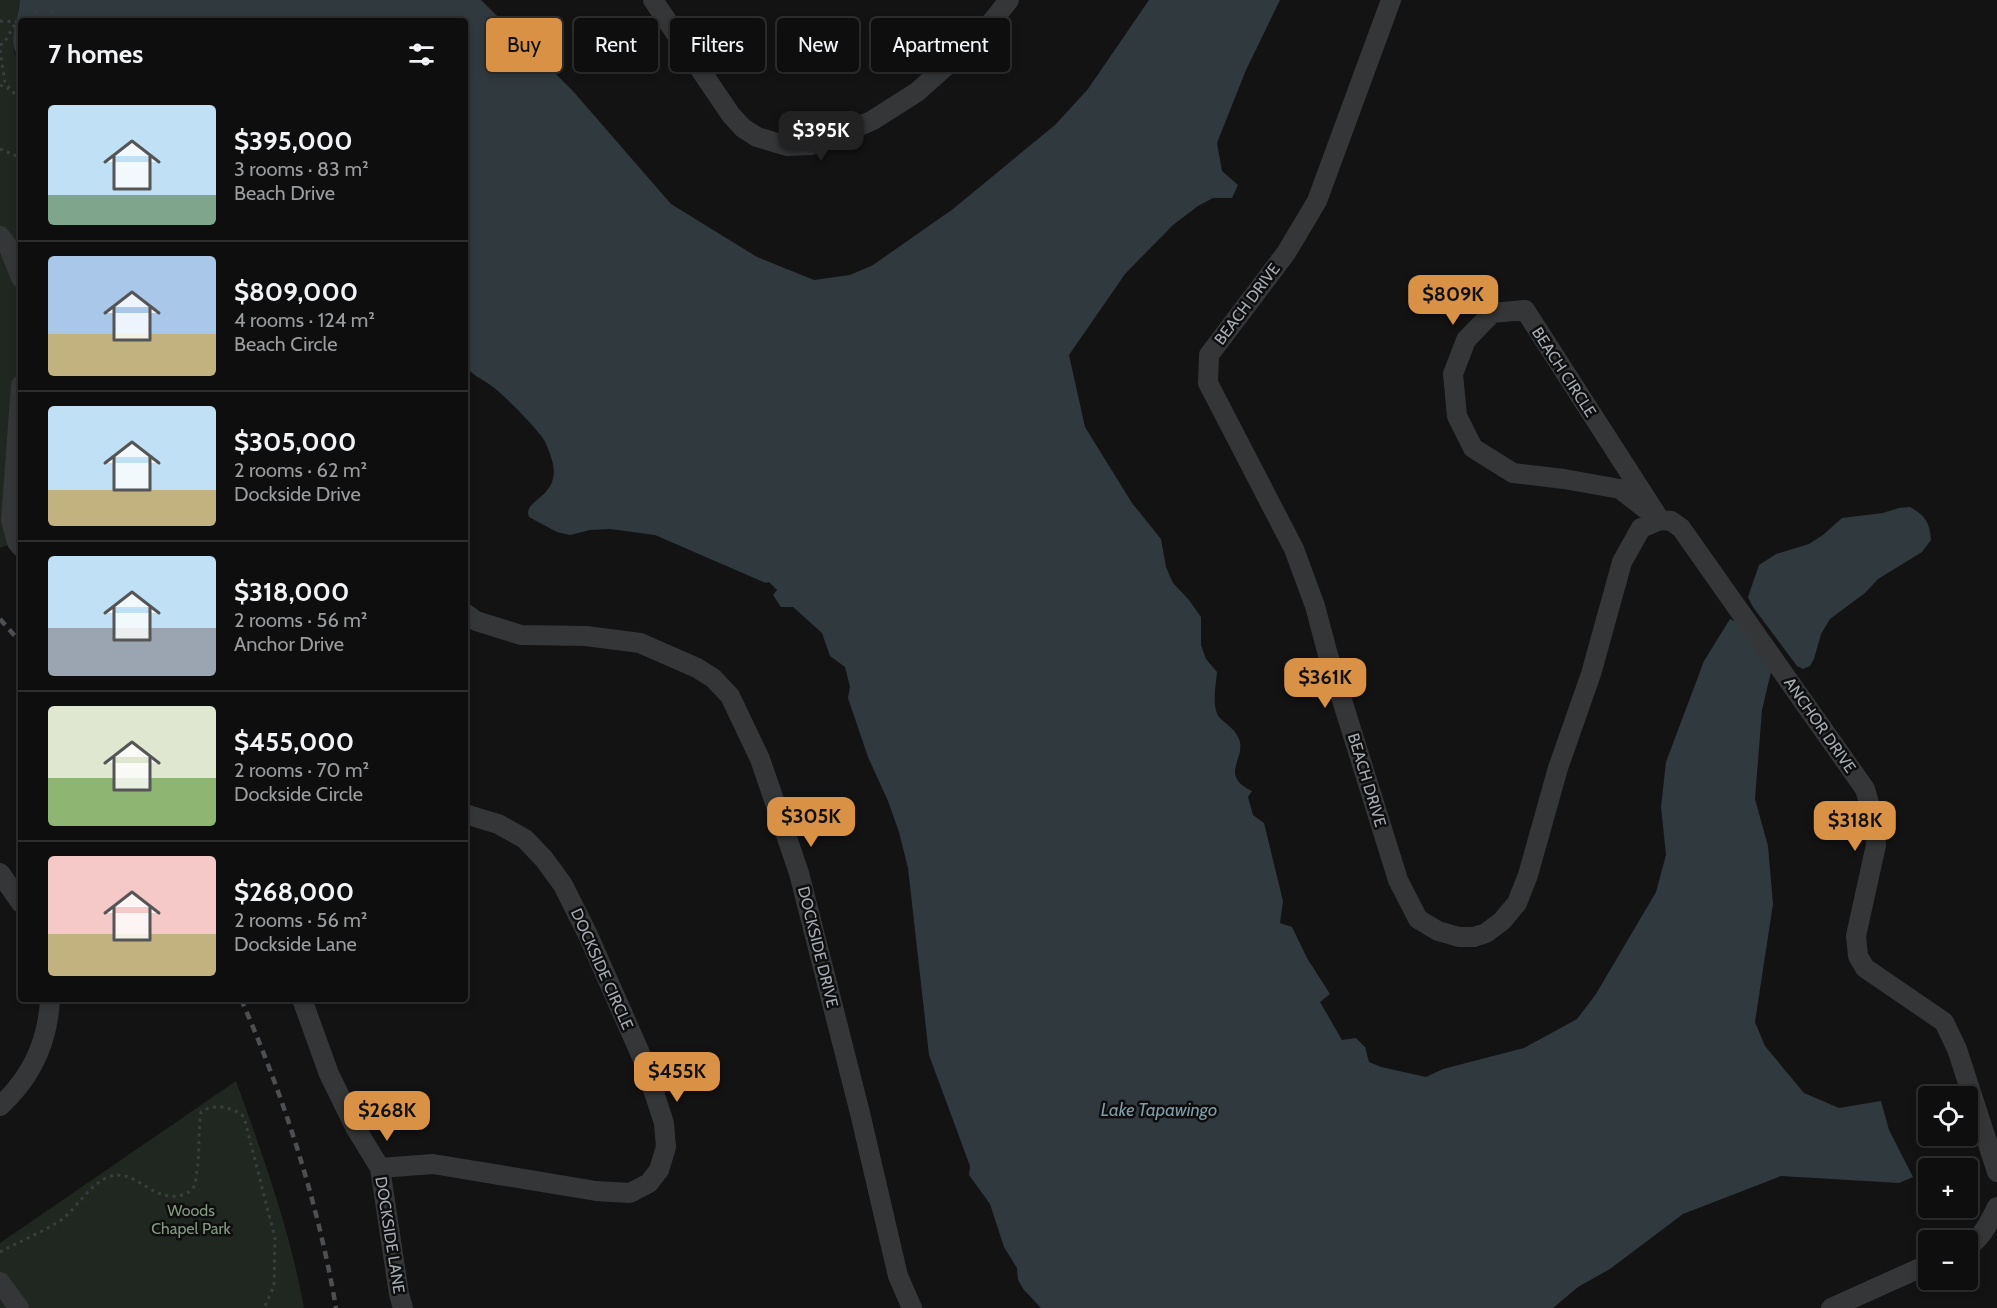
<!DOCTYPE html>
<html lang="en">
<head>
<meta charset="utf-8">
<style>
	:root { --surface:#0e0e0f; --page:#171718; --text:#f1f3f6; --muted:#9b9c9e; --line:#2e2e2f; --accent:#d99145 }
	body { margin:0; font-family:Cabin,sans-serif; background:var(--page); color:var(--text); height:100vh; display:flex; flex-direction:column; font-size:22px; white-space:nowrap }
	* { box-sizing:border-box; margin:0 }
	p { font-size:20px; color:var(--muted) }
	.icon { flex:none; width:33px; height:33px; fill:none; stroke:currentColor; stroke-width:2; stroke-linecap:round; stroke-linejoin:round }
	.map { position:relative; flex:1; overflow:hidden }
	.drawer { position:absolute; left:18px; top:18px; width:450px; height:984px; display:flex; flex-direction:column; background:var(--surface); border-radius:6px; box-shadow:0 3px 9px #0003,0 0 0 2px var(--line) }
	.drawer>* { flex:none }
	.banner { position:absolute; left:486px; top:18px; width:570px; height:54px; display:flex; gap:12px }
	.fabs { position:absolute; left:1918px; top:1086px; display:grid; gap:12px }
	.fabs a { display:grid; place-items:center; width:60px; height:60px; border-radius:6px; background:var(--surface); box-shadow:0 3px 9px #0003,0 0 0 2px var(--line); font-size:30px }
	.price { position:absolute; translate:-50% -51px; padding:0 14px; border-radius:12px; background:var(--accent); color:#111; font-size:20px; line-height:39px; filter:drop-shadow(0 2px 3px #0008) }
	.price::after { content:''; position:absolute; left:50%; top:36px; width:18px; height:14px; margin-left:-9px; background:inherit; clip-path:polygon(0 0,100% 0,50% 100%) }
	.price.current { background:#222; color:#fff }
	ul { padding:0; list-style:none }
	li { display:flex; align-items:center; gap:18px; height:150px; padding:0 30px }
	li+li { border-top:2px solid var(--line) }
	li span { display:grid; place-items:center; flex:none; width:168px; height:120px; border-radius:6px; color:#555 }
	li>.icon { margin-inline-start:auto }
	span .icon { width:72px; height:72px; fill:#fffc; stroke-width:1 }
	li b { font-size:26px }
	h2 { display:flex; justify-content:space-between; align-items:center; height:72px; padding:0 30px; font-size:26px }
	.pill { padding:0 21px; border-radius:6px; background:var(--surface); box-shadow:0 3px 9px #0003,0 0 0 2px var(--line); font-size:21px; line-height:54px }
	.pill.current { background:var(--accent); color:#111 }
	.map>svg:first-child { display:block }
</style>
</head>
<body>
<div class="map">
<svg width="1997" height="1308" viewBox="0 0 1997 1308">
	<rect width="100%" height="100%" fill="#131314"/>
	<path fill="#202620" d="M0 0H20L15 28 14 52 21 65V245L10 248 21 278V385L17 542 0 548Z
		M236 1081C263 1156 290 1230 304 1308H0V1243Z"/>
	<path fill="#30393d" d="M20 0H481L572 90 671 204 757 257 814 280 850 275 873 265 953 209 1055 125 1088 89 1149 0H1280L1246 70 1217 143 1222 171 1238 185 1232 198H1213L1198 206 1173 225 1125 274 1069 355 1085 427 1132 503 1161 539 1166 567 1173 583 1189 600 1201 617V645L1206 659 1217 672C1216 685 1211 708 1220 718 1227 725 1235 729 1239 739 1247 758 1218 775 1252 791L1248 797 1253 815 1264 823 1283 901 1280 923 1292 927 1307 958 1330 994 1320 1002 1342 1040 1356 1038 1365 1047 1369 1062 1381 1067 1426 1077 1443 1069 1524 1048 1577 1019 1596 994 1656 892 1666 855 1661 807 1666 762 1704 661 1730 619 1740 624 1771 672 1762 710 1755 799 1768 846 1773 904 1755 1022 1765 1046 1804 1093 1839 1108 1881 1101 1889 1130 1913 1177 1899 1183 1781 1176 1683 1214 1610 1269 1578 1287 1553 1308H1041L1024 1290 1018 1280 1017 1268 1004 1247 990 1204 969 1175 970 1166 929 1055 908 868 899 832 888 801 868 757 848 698 850 687 845 667 830 656 822 633 793 607H781L773 595 777 590 769 582 766 583 655 535 610 529 590 530 570 535 557 532 529 517C521 498 567 498 550 454 548 449 546 442 542 437 535 427 503 394 493 387 483 379 470 375 465 364V21H21V65C6 37 17 28 20 0Z
		M1910 507C1925 515 1930 523 1931 540L1922 552 1878 579 1865 593 1830 619 1821 634 1814 659 1810 666 1803 669 1797 666 1753 607 1748 597 1759 565 1776 554 1809 544 1823 535 1842 518 1883 513 1899 508Z"/>
	<g fill="none" stroke-linecap="round" stroke-linejoin="round">
		<path stroke="#3a3d3f" stroke-width="3" stroke-dasharray="3 4.5" stroke-linecap="butt" d="M0 21 21 22
			M34 21 36 6
			M52 21 53 8
			M0 45 4 43 16 22
			M0 50 5 83 21 101
			M0 85 9 89
			M0 149 14 155 21 156
			M0 1252C20 1241 41 1233 61 1220 77 1208 89 1185 108 1177 136 1166 153 1206 185 1194 189 1192 193 1189 195 1185 196 1181 196 1175 197 1171 200 1152 198 1132 201 1112 214 1103 234 1107 244 1117L275 1238 274 1286 264 1308"/>
		<path stroke="#343638" stroke-width="20" d="M653 0 731 115 743 128 757 137 787 146 811 145 834 138 873 120 917 92 982 34 1009 0
			M1391 0 1317 201 1286 253 1209 355 1208 383 1294 549 1315 606 1328 655 1398 880 1418 919 1438 931 1459 937H1474L1486 933 1502 921 1517 903 1528 875 1558 768 1591 674 1622 562 1641 528 1660 520 1671 521 1681 528 1865 789 1874 820 1876 845 1856 936 1858 956 1865 968 1944 1022 1957 1049 1997 1172
			M0 236 9 248 21 278
			M1525 310 1660 520 1620 489 1564 479 1513 473 1473 448 1457 416 1453 374 1466 340 1492 313Z
			M21 385 11 520 17 542 21 547
			M465 613 476 621 521 635 586 636 640 643 697 668 713 678 730 696 760 759 799 873 860 1113 898 1276 912 1308
			M0 873 21 903
			M302 999 329 1074 355 1127 380 1168 399 1294 403 1308
			M0 1106C32 1077 48 1042 50 999
			M380 1168 433 1164 596 1191 630 1193 649 1183 659 1170 666 1147 664 1123 644 1062 588 935 563 885 544 859 525 839 498 824 465 814
			M1968 1246C1982 1239 1990 1220 1997 1207
			M0 1282 19 1308
			M1831 1308 1929 1264"/>
		<path stroke="#4d5053" stroke-width="4.5" stroke-dasharray="8 6" stroke-linecap="butt" d="M0 619 21 643
			M241 999C284 1097 318 1202 336 1308"/>
	</g>
	<g text-anchor="middle" dominant-baseline="central" stroke-width="5" stroke-linejoin="round" paint-order="stroke">
		<g font-size="16" fill="#a6acb3" stroke="#0e0e0f">
			<text transform="translate(1247 304) rotate(-53)">BEACH DRIVE</text>
			<text transform="translate(1564 372) rotate(57)">BEACH CIRCLE</text>
			<text transform="translate(1820 725) rotate(55)">ANCHOR DRIVE</text>
			<text transform="translate(1367 780) rotate(73)">BEACH DRIVE</text>
			<text transform="translate(818 947) rotate(76)">DOCKSIDE DRIVE</text>
			<text transform="translate(602 969) rotate(66)">DOCKSIDE CIRCLE</text>
			<text transform="translate(390 1235) rotate(81)">DOCKSIDE LANE</text>
		</g>
		<g font-size="16" fill="#829b7f" stroke="#0e0e0f">
			<text x="191" y="1210">Woods<tspan x="191" dy="18">Chapel Park</tspan></text>
		</g>
		<g font-size="18" font-style="italic" fill="#819daa" stroke="#0e0e0f">
			<text x="1159" y="1110">Lake Tapawingo</text>
		</g>
	</g>
</svg>
<div class="fabs">
<a><svg class="icon" aria-label="locate" viewBox="0 0 24 24"><circle cx="12" cy="12" r="6"/><path d="M12 2v4M12 18v4M2 12h4M18 12h4"/></svg></a>
<a>+</a>
<a>−</a>
</div>
<b class="price current" style="left:821px;top:162px">$395K</b>
<b class="price" style="left:1453px;top:326px">$809K</b>
<b class="price" style="left:1325px;top:709px">$361K</b>
<b class="price" style="left:811px;top:848px">$305K</b>
<b class="price" style="left:1855px;top:852px">$318K</b>
<b class="price" style="left:677px;top:1103px">$455K</b>
<b class="price" style="left:387px;top:1142px">$268K</b>
<div class="banner">
<a class="pill current">Buy</a>
<a class="pill">Rent</a>
<a class="pill">Filters</a>
<a class="pill">New</a>
<a class="pill">Apartment</a>
</div>
<section class="drawer">
<h2>7 homes<svg class="icon" aria-label="filters" viewBox="0 0 24 24"><path d="M4 7h16M4 17h16"/><circle cx="9" cy="7" r="2"/><circle cx="15" cy="17" r="2"/></svg></h2>
<ul>
<li><span style="background:linear-gradient(#bfe0f5 75%,#7fa58c 0)"><svg class="icon" aria-label="home" viewBox="0 0 24 24"><path d="M3 11l9-7 9 7M6 9v11h12V9"/></svg></span><div><b>$395,000</b><p>3 rooms · 83 m²</p><p>Beach Drive</p></div></li>
<li><span style="background:linear-gradient(#a9c7e8 65%,#c2b280 0)"><svg class="icon" aria-label="home" viewBox="0 0 24 24"><path d="M3 11l9-7 9 7M6 9v11h12V9"/></svg></span><div><b>$809,000</b><p>4 rooms · 124 m²</p><p>Beach Circle</p></div></li>
<li><span style="background:linear-gradient(#bfe0f5 70%,#c2b280 0)"><svg class="icon" aria-label="home" viewBox="0 0 24 24"><path d="M3 11l9-7 9 7M6 9v11h12V9"/></svg></span><div><b>$305,000</b><p>2 rooms · 62 m²</p><p>Dockside Drive</p></div></li>
<li><span style="background:linear-gradient(#bfe0f5 60%,#9aa5b1 0)"><svg class="icon" aria-label="home" viewBox="0 0 24 24"><path d="M3 11l9-7 9 7M6 9v11h12V9"/></svg></span><div><b>$318,000</b><p>2 rooms · 56 m²</p><p>Anchor Drive</p></div></li>
<li><span style="background:linear-gradient(#dfe7d0 60%,#8fb573 0)"><svg class="icon" aria-label="home" viewBox="0 0 24 24"><path d="M3 11l9-7 9 7M6 9v11h12V9"/></svg></span><div><b>$455,000</b><p>2 rooms · 70 m²</p><p>Dockside Circle</p></div></li>
<li><span style="background:linear-gradient(#f6c9c9 65%,#c2b280 0)"><svg class="icon" aria-label="home" viewBox="0 0 24 24"><path d="M3 11l9-7 9 7M6 9v11h12V9"/></svg></span><div><b>$268,000</b><p>2 rooms · 56 m²</p><p>Dockside Lane</p></div></li>
</ul>
</section>
</div>
</body>
</html>
